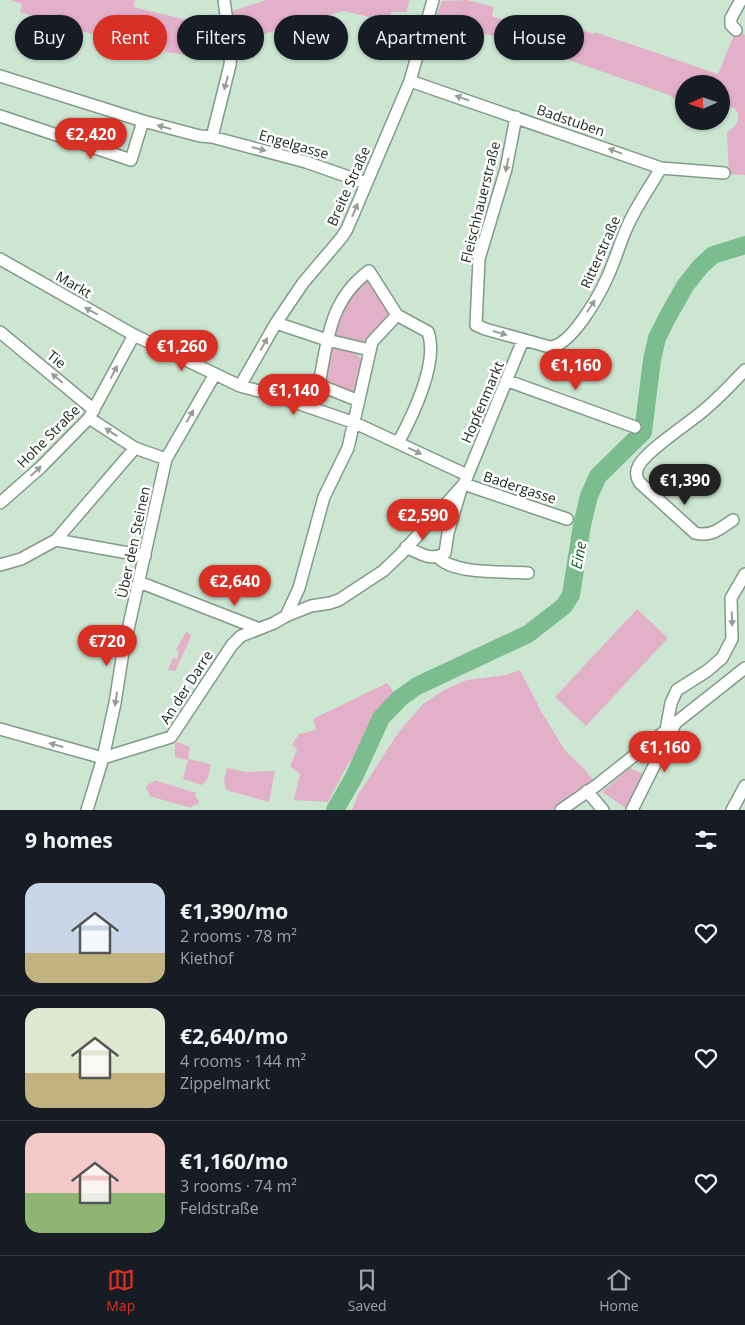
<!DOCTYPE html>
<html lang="en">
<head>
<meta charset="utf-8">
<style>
	:root { --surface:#171b24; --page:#20242c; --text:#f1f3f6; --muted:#9ea1a6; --line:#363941; --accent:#d93025 }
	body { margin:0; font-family:"Open Sans",sans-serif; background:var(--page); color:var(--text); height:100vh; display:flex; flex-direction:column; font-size:19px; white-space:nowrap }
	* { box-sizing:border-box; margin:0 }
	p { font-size:16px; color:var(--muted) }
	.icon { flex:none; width:28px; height:28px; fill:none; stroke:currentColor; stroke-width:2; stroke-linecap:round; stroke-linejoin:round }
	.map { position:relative; height:810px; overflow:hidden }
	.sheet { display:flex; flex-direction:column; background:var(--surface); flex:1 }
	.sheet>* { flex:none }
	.top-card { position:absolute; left:15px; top:15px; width:715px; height:45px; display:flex; gap:10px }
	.needle { width:32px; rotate:267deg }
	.buttons { position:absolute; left:675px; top:75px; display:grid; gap:10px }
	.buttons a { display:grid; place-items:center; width:55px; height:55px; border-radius:50%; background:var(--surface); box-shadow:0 1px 4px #0004; font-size:25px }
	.price { position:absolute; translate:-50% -42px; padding:0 11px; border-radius:18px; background:var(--accent); color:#fff; font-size:16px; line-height:32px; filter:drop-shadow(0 1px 2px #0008) }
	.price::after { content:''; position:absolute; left:50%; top:30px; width:15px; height:11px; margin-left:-8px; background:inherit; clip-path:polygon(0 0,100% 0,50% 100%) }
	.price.selected { background:#222; color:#fff }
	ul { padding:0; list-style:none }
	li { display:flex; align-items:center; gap:15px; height:125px; padding:0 25px }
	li+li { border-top:1px solid var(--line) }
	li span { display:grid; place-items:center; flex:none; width:140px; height:100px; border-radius:15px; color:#555 }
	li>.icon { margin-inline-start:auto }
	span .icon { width:60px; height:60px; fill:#fffc; stroke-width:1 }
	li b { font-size:21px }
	h2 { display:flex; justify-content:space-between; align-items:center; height:60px; padding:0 25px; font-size:21px }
	.tag { padding:0 18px; border-radius:22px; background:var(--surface); box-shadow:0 1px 4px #0004; font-size:18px; line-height:45px }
	.tag.selected { background:var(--accent); color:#fff }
	.menu { display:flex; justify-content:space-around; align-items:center; height:70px; border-top:1px solid var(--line); background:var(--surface); font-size:14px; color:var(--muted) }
	.menu a { display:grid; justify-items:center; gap:2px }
	.menu .selected { color:var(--accent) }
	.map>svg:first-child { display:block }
</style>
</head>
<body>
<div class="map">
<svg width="745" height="810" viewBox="0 0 745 810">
	<rect width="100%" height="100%" fill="#cce6d2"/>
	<path fill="#e3b0c9" d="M10 0H135L134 7 187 20H192L194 17H208L216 14 219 42 186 47V55L165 52 167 44 149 40 145 53 123 46 125 38 118 36 117 40 76 30 77 28 74 27 73 29 61 25 63 17 53 14 50 22 20 12 22 4Z
		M266 0H409L407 12H391V22L343 11 261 35 254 34 236 39 232 11Z
		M467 0 494 7 492 16 524 27 530 16 595 34V32L718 74 736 30 745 35V175L729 174 727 132C744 123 742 103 721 107V84H684V105L669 95 529 46 435 20 442 1Z
		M368 276 391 313C382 325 374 335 361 343L331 337 344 300Z
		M333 345C349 349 355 350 365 364L358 396 326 385 323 379 329 347Z
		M637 609 668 638 586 726 555 697Z
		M186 632 190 634 191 637 175 671 168 670 173 658 177 659 179 651 176 650Z
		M520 670 541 711 564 749 585 770 597 785 561 810H352L358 795 398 733 423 704 444 690 467 680 506 675Z
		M387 683 398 698 348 764 328 802 294 800 300 774 290 766 297 750 292 744 299 734 316 730 313 719Z
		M177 742 190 747 188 759 211 764 208 778 202 785 183 779 188 760 175 757V744Z
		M227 768 246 772 275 771 269 802 226 790 224 781Z
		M630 768 643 774 626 808 602 792Z
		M154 780 196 793 195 796 199 801 198 804 192 806V808L149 796V793L146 789 148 784 152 783Z"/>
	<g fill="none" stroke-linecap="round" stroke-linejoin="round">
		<path stroke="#7cbd8f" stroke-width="18" d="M335 810 354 777 381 718 400 698 417 686 528 634 564 606 571 595 582 525 589 496 598 476 643 432 652 360 657 338 667 318 685 286 700 267 713 255 745 245"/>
		<defs>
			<path id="minor" d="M736 30 731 25V18L741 0
				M0 76 143 121 200 136 212 137 306 162 366 183
				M410 81 661 168 724 173
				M0 116 131 160 143 121
				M516 117 506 169 479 259 476 325 485 329 550 347C571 346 599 296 607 278 615 261 620 242 628 225 637 205 650 187 661 168
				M212 137 230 65 231 51 224 0
				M0 259 134 335 240 386 274 395 355 423 467 475
				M397 315 428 332C439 362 413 415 398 443
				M276 323 327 340 370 350
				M0 332 94 410
				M508 381 635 427
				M240 386 276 323 303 283 342 237 347 229 410 81 433 0
				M89 418 135 448 166 459
				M464 484 567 519
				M0 503 41 467 89 418 134 335
				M733 520C720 529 711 537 695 533L640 483C636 477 635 472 639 465 648 450 683 427 698 415 715 402 730 386 745 370
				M56 540 145 556
				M406 547C419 553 432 562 445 553L448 533 461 489
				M438 557C454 575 505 571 528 573
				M0 565 21 559 56 540 135 448
				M139 582 257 628
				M286 616 299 588 324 497 348 448 372 342 397 315 369 271C331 299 328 336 320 379L321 383 324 387 359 401
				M0 729 103 758 171 737 232 645 241 636 274 623 286 616 311 606 330 603 339 600 383 571 400 555 464 484 523 340
				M666 730 671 703 677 690 707 671 722 658 732 639 731 598 745 574
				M587 791 603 810
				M87 810 103 758 115 703 123 652 166 459 215 374
				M561 810 597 785 745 668
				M632 810 675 724
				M732 810 745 786"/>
		</defs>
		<use href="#minor" stroke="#829b89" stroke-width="14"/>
		<use href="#minor" stroke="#fff" stroke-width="11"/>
	</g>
	<defs><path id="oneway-solid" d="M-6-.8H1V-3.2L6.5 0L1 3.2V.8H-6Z" transform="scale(1.25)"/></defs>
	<g fill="#989d9a">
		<use href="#oneway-solid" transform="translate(226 83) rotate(105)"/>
		<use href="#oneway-solid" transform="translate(462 98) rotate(-161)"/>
		<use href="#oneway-solid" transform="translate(164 127) rotate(-165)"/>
		<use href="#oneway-solid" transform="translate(259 149) rotate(15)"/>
		<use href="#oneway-solid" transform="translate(615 151) rotate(-160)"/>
		<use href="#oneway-solid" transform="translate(507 165) rotate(102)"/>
		<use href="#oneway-solid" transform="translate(355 210) rotate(-67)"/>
		<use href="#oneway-solid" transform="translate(591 306) rotate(-57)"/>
		<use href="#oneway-solid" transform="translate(91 311) rotate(-151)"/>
		<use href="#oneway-solid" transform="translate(500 333) rotate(16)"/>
		<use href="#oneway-solid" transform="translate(264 344) rotate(-61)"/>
		<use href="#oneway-solid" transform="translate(114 372) rotate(-62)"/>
		<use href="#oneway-solid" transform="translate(57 378) rotate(-140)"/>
		<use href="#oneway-solid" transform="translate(190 416) rotate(-61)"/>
		<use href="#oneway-solid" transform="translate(111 432) rotate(-147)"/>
		<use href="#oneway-solid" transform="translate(415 451) rotate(25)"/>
		<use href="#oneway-solid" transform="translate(36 471) rotate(-43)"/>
		<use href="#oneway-solid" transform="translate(732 619) rotate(88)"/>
		<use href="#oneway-solid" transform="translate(116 699) rotate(99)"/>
		<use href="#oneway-solid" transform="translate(56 745) rotate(-164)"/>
	</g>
	<g text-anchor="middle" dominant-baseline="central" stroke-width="5" stroke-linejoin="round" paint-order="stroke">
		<g font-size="14" fill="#1b251e" stroke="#fff">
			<text transform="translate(571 120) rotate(19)">Badstuben</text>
			<text transform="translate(294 144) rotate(16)">Engelgasse</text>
			<text transform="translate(348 186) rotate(-66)">Breite Straße</text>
			<text transform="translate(480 202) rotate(-76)">Fleischhauerstraße</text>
			<text transform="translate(600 252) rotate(-66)">Ritterstraße</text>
			<text transform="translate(74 284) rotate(30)">Markt</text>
			<text transform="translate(57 359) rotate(39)">Tie</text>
			<text transform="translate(482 402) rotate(-67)">Hopfenmarkt</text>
			<text transform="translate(48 436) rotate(-45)">Hohe Straße</text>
			<text transform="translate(520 487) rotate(18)">Badergasse</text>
			<text transform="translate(133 542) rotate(-78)">Über den Steinen</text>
			<text transform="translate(186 687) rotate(-57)">An der Darre</text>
		</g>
		<g font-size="15" font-style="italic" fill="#155e34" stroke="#fff">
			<text transform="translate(578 555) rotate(-79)">Eine</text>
		</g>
	</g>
</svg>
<div class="buttons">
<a><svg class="needle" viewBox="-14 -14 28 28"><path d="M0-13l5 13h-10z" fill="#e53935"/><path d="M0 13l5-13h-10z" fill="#9ea1a6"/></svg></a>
</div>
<b class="price" style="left:91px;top:160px">€2,420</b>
<b class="price" style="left:182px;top:372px">€1,260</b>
<b class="price" style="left:576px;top:391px">€1,160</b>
<b class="price" style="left:294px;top:416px">€1,140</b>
<b class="price selected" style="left:685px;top:506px">€1,390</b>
<b class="price" style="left:423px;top:541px">€2,590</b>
<b class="price" style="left:235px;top:607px">€2,640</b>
<b class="price" style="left:107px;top:667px">€720</b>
<b class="price" style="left:665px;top:773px">€1,160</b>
<div class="top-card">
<a class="tag">Buy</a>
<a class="tag selected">Rent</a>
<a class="tag">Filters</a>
<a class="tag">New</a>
<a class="tag">Apartment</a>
<a class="tag">House</a>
</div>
</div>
<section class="sheet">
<h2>9 homes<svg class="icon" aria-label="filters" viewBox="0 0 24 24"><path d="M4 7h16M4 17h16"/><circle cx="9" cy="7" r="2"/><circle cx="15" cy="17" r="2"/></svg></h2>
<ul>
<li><span style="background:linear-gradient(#c9d6e8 70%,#c2b280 0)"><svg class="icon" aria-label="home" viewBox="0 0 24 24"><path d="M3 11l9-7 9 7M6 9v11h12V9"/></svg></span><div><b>€1,390/mo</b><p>2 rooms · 78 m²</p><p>Kiethof</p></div><svg class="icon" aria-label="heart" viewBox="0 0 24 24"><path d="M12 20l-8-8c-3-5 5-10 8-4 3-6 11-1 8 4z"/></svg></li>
<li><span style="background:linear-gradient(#dfe7d0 65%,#c2b280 0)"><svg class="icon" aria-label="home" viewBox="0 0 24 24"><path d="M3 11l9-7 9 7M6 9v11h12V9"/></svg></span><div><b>€2,640/mo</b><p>4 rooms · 144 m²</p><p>Zippelmarkt</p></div><svg class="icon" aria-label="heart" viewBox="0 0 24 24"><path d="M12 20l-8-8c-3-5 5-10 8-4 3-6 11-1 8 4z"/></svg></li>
<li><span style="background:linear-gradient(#f6c9c9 60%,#8fb573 0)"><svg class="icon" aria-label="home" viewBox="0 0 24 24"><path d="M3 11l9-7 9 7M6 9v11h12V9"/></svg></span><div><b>€1,160/mo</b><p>3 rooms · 74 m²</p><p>Feldstraße</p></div><svg class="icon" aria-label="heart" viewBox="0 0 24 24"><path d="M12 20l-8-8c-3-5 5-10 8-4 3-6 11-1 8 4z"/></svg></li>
</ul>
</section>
<nav class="menu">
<a class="selected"><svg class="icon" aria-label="map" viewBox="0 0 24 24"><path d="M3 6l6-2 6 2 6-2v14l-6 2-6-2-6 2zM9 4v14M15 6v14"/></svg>Map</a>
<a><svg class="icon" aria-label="saved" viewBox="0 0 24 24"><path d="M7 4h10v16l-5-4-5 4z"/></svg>Saved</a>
<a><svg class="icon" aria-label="home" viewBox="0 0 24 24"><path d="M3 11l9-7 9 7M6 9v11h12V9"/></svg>Home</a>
</nav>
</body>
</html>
